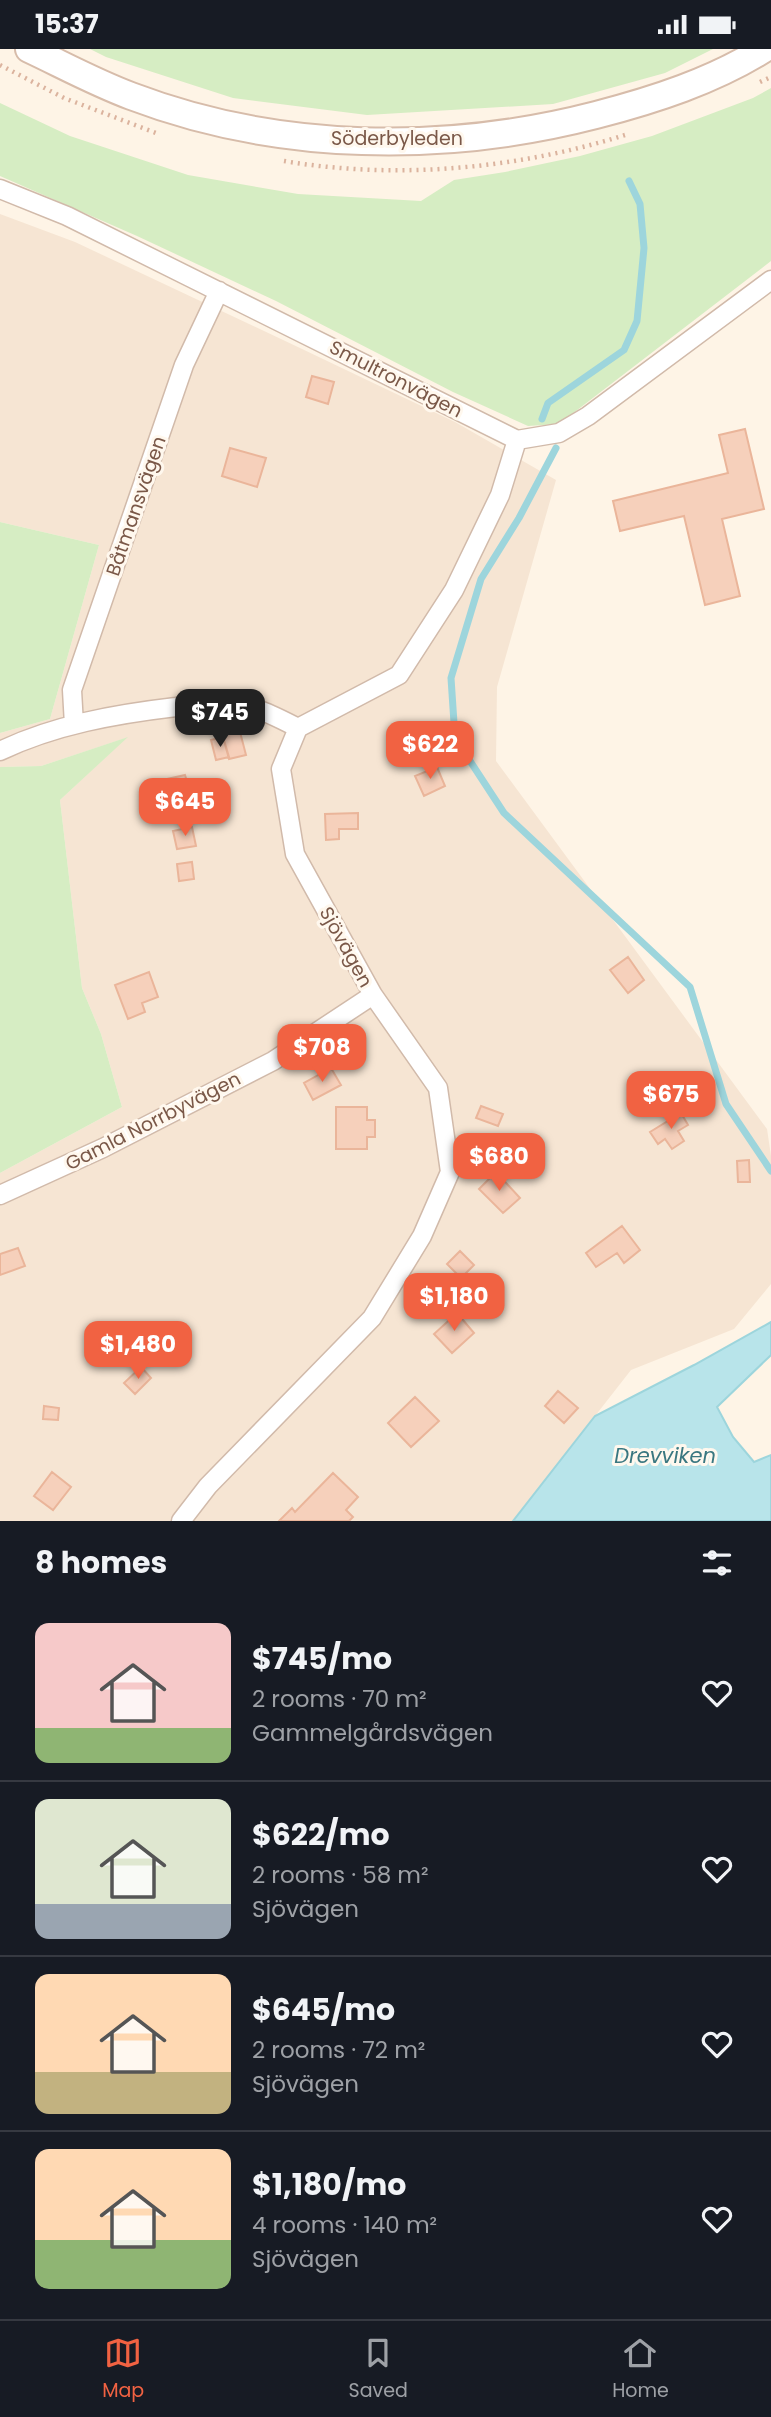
<!DOCTYPE html>
<html lang="en">
<head>
<meta charset="utf-8">
<style>
	:root { --surface:#171b24; --page:#242831; --text:#f1f3f6; --muted:#9ea1a6; --line:#363941; --accent:#f16242 }
	body { margin:0; font-family:Poppins,sans-serif; background:var(--page); color:var(--text); height:100vh; display:flex; flex-direction:column; font-size:26px; white-space:nowrap }
	* { box-sizing:border-box; margin:0 }
	p { font-size:23px; color:var(--muted) }
	.icon { flex:none; width:38px; height:38px; fill:none; stroke:currentColor; stroke-width:2; stroke-linecap:round; stroke-linejoin:round }
	.map { position:relative; height:1472px; overflow:hidden }
	.panel { display:flex; flex-direction:column; background:var(--surface); flex:1 }
	.panel>* { flex:none }
	.price { position:absolute; translate:-50% -60px; padding:0 16px; border-radius:14px; background:var(--accent); color:#fff; font-size:23px; line-height:46px; filter:drop-shadow(0 2px 4px #0008) }
	.price::after { content:''; position:absolute; left:50%; top:42px; width:21px; height:16px; margin-left:-10px; background:inherit; clip-path:polygon(0 0,100% 0,50% 100%) }
	.price.current { background:#222; color:#fff }
	ul { padding:0; list-style:none }
	li { display:flex; align-items:center; gap:21px; height:175px; padding:0 35px }
	li+li { border-top:2px solid var(--line) }
	li span { display:grid; place-items:center; flex:none; width:196px; height:140px; border-radius:14px; color:#555 }
	li>.icon { margin-inline-start:auto }
	span .icon { width:84px; height:84px; fill:#fffc; stroke-width:1 }
	li b { font-size:30px }
	h2 { display:flex; justify-content:space-between; align-items:center; height:84px; padding:0 35px; font-size:30px }
	.status { display:flex; justify-content:space-between; align-items:center; height:49px; padding:0 35px; background:var(--surface); direction:ltr }
	.status svg { height:19px; fill:currentColor }
	.menu { display:flex; justify-content:space-around; align-items:center; height:98px; border-top:2px solid var(--line); background:var(--surface); font-size:19px; color:var(--muted) }
	.menu a { display:grid; justify-items:center; gap:4px }
	.menu .current { color:var(--accent) }
	.map>svg:first-child { display:block }
</style>
</head>
<body>
<div class="status"><b>15:37</b><svg viewBox="0 0 49 12"><path d="M0 12V9h3v3zM5 12V6h3v6zM10 12V3h3v9zM15 12V0h3v12zM26 1h20v11H26zM47 4h2v5h-2z"/></svg></div>
<div class="map">
<svg width="771" height="1472" viewBox="0 0 771 1472">
	<rect width="100%" height="100%" fill="#fef4e6"/>
	<path fill="#f6e5d3" d="M0 165 75 193 300 299 455 373 556 431 497 638 496 712 767 1080 771 1107V1235L734 1280 631 1321 513 1472H0V1124L122 1058 101 985 82 939 60 751 126 689 41 717 0 718V684L50 670 99 496 0 473Z"/>
	<path fill="#d6edc3" d="M90 0H713L665 24 553 55 367 66 233 49 106 8Z
		M771 39V212L559 375 528 377 453 343 276 252 137 187 0 127V54L70 87 188 126 298 145 421 152 454 131 505 123 580 107 652 87 753 49Z
		M0 473 99 496 50 670 0 684Z
		M128 688 60 751 82 939 101 985 122 1058 0 1124V718L41 717Z"/>
	<path fill="#b8e4ea" stroke="#9dd5dc" stroke-width="2" d="M771 1273V1306L717 1358 733 1388 754 1413 771 1406V1472H513L595 1367 694 1316Z"/>
	<g fill="none" stroke-linecap="round" stroke-linejoin="round">
		<path stroke="#9dd5dc" stroke-width="7" d="M542 370 548 354 624 301 637 272 644 199 640 155 629 132
			M556 399 519 469 481 530 451 629 455 689 504 764 690 938 726 1055 771 1122"/>
	</g>
	<path fill="#f6d0bb" stroke="#eab59a" stroke-width="2" d="M312 327 334 333 328 355 306 348Z
		M745 380 764 460 722 470 740 547 705 556 684 467 620 482 613 452 728 424 719 386Z
		M230 399 266 409 257 438 222 427Z
		M239 679 246 706 229 710 222 684Z
		M223 688 229 708 216 711 211 691Z
		M437 718 445 737 424 747 415 727Z
		M185 726 189 739 197 737 199 747 194 749 195 755 179 759 178 755 165 758 158 732Z
		M358 764V780H339V790L326 791 325 765Z
		M192 778 196 797 177 800 173 782Z
		M192 813 194 830 179 832 177 815Z
		M628 908 644 931 628 944 610 921Z
		M149 923 158 948 142 954 145 963 128 970 115 936Z
		M331 1019 341 1036 313 1051 304 1034Z
		M481 1057 503 1065 498 1077 476 1069Z
		M336 1058H367V1071H375V1088H367V1100H336Z
		M681 1064 688 1076 678 1082 684 1092 672 1100 665 1090 658 1095 650 1083Z
		M749 1111 750 1133H738L737 1112Z
		M496 1123 520 1149 503 1164 479 1140Z
		M622 1177 640 1201 624 1214 617 1204 596 1218 586 1204Z
		M18 1199 25 1217 0 1226V1205Z
		M460 1202 474 1216 461 1229 447 1215Z
		M457 1264 474 1284 452 1304 434 1285Z
		M141 1318 151 1329 135 1345 124 1334Z
		M558 1342 578 1359 564 1374 545 1357Z
		M415 1348 439 1372 411 1398 388 1374Z
		M44 1357 59 1359 58 1371 43 1370Z
		M52 1423 71 1438 53 1461 34 1447Z
		M333 1424 358 1448 346 1461 353 1468 349 1472H279L292 1459 295 1463Z"/>
	<g fill="none" stroke-linecap="round" stroke-linejoin="round">
		<defs>
			<path id="street" d="M0 140 67 167 517 391 559 384 588 367 771 231
				M74 676 72 641 184 316 219 242
				M0 702C54 676 116 665 176 658 190 656 204 653 218 653 248 653 273 666 298 679
				M0 1146 103 1099 273 1012 373 946
				M181 1472 208 1437 372 1269 422 1187 450 1123 438 1039 373 946 295 805 281 720 298 679 399 626 454 541 500 446 517 391"/>
			<path id="secondary" d="M29 0C63 16 96 34 131 47 278 103 445 105 596 66 654 51 713 32 764 0"/>
		</defs>
		<use href="#street" stroke="#d1baaa" stroke-width="21"/>
		<use href="#secondary" stroke="#d7bcaa" stroke-width="30"/>
		<path stroke="#dbb39e" stroke-width="4.5" stroke-dasharray="2 5" stroke-linecap="butt" d="M0 16 64 49 156 84
			M760 33 771 28
			M284 112C396 131 517 120 625 86"/>
		<use href="#street" stroke="#fff" stroke-width="18"/>
		<use href="#secondary" stroke="#fff" stroke-width="26"/>
	</g>
	<g text-anchor="middle" dominant-baseline="central" stroke-width="6" stroke-linejoin="round" paint-order="stroke">
		<g font-size="19" fill="#7a5848" stroke="#fff8ee">
			<text x="397" y="89">Söderbyleden</text>
			<text transform="translate(396 330) rotate(27)">Smultronvägen</text>
			<text transform="translate(136 457) rotate(-71)">Båtmansvägen</text>
			<text transform="translate(346 898) rotate(61)">Sjövägen</text>
			<text transform="translate(153 1072) rotate(-27)">Gamla Norrbyvägen</text>
		</g>
		<g font-size="21" font-style="italic" fill="#3a7780" stroke="#fff8ee">
			<text x="665" y="1406">Drevviken</text>
		</g>
	</g>
</svg>
<b class="price current" style="left:220px;top:700px">$745</b>
<b class="price" style="left:430px;top:732px">$622</b>
<b class="price" style="left:185px;top:789px">$645</b>
<b class="price" style="left:322px;top:1035px">$708</b>
<b class="price" style="left:671px;top:1082px">$675</b>
<b class="price" style="left:499px;top:1144px">$680</b>
<b class="price" style="left:454px;top:1284px">$1,180</b>
<b class="price" style="left:138px;top:1332px">$1,480</b>
</div>
<section class="panel">
<h2>8 homes<svg class="icon" aria-label="filters" viewBox="0 0 24 24"><path d="M4 7h16M4 17h16"/><circle cx="9" cy="7" r="2"/><circle cx="15" cy="17" r="2"/></svg></h2>
<ul>
<li><span style="background:linear-gradient(#f6c9c9 75%,#8fb573 0)"><svg class="icon" aria-label="home" viewBox="0 0 24 24"><path d="M3 11l9-7 9 7M6 9v11h12V9"/></svg></span><div><b>$745/mo</b><p>2 rooms · 70 m²</p><p>Gammelgårdsvägen</p></div><svg class="icon" aria-label="heart" viewBox="0 0 24 24"><path d="M12 20l-8-8c-3-5 5-10 8-4 3-6 11-1 8 4z"/></svg></li>
<li><span style="background:linear-gradient(#dfe7d0 75%,#9aa5b1 0)"><svg class="icon" aria-label="home" viewBox="0 0 24 24"><path d="M3 11l9-7 9 7M6 9v11h12V9"/></svg></span><div><b>$622/mo</b><p>2 rooms · 58 m²</p><p>Sjövägen</p></div><svg class="icon" aria-label="heart" viewBox="0 0 24 24"><path d="M12 20l-8-8c-3-5 5-10 8-4 3-6 11-1 8 4z"/></svg></li>
<li><span style="background:linear-gradient(#ffd9b3 70%,#c2b280 0)"><svg class="icon" aria-label="home" viewBox="0 0 24 24"><path d="M3 11l9-7 9 7M6 9v11h12V9"/></svg></span><div><b>$645/mo</b><p>2 rooms · 72 m²</p><p>Sjövägen</p></div><svg class="icon" aria-label="heart" viewBox="0 0 24 24"><path d="M12 20l-8-8c-3-5 5-10 8-4 3-6 11-1 8 4z"/></svg></li>
<li><span style="background:linear-gradient(#ffd9b3 65%,#8fb573 0)"><svg class="icon" aria-label="home" viewBox="0 0 24 24"><path d="M3 11l9-7 9 7M6 9v11h12V9"/></svg></span><div><b>$1,180/mo</b><p>4 rooms · 140 m²</p><p>Sjövägen</p></div><svg class="icon" aria-label="heart" viewBox="0 0 24 24"><path d="M12 20l-8-8c-3-5 5-10 8-4 3-6 11-1 8 4z"/></svg></li>
</ul>
</section>
<nav class="menu">
<a class="current"><svg class="icon" aria-label="map" viewBox="0 0 24 24"><path d="M3 6l6-2 6 2 6-2v14l-6 2-6-2-6 2zM9 4v14M15 6v14"/></svg>Map</a>
<a><svg class="icon" aria-label="saved" viewBox="0 0 24 24"><path d="M7 4h10v16l-5-4-5 4z"/></svg>Saved</a>
<a><svg class="icon" aria-label="home" viewBox="0 0 24 24"><path d="M3 11l9-7 9 7M6 9v11h12V9"/></svg>Home</a>
</nav>
</body>
</html>
